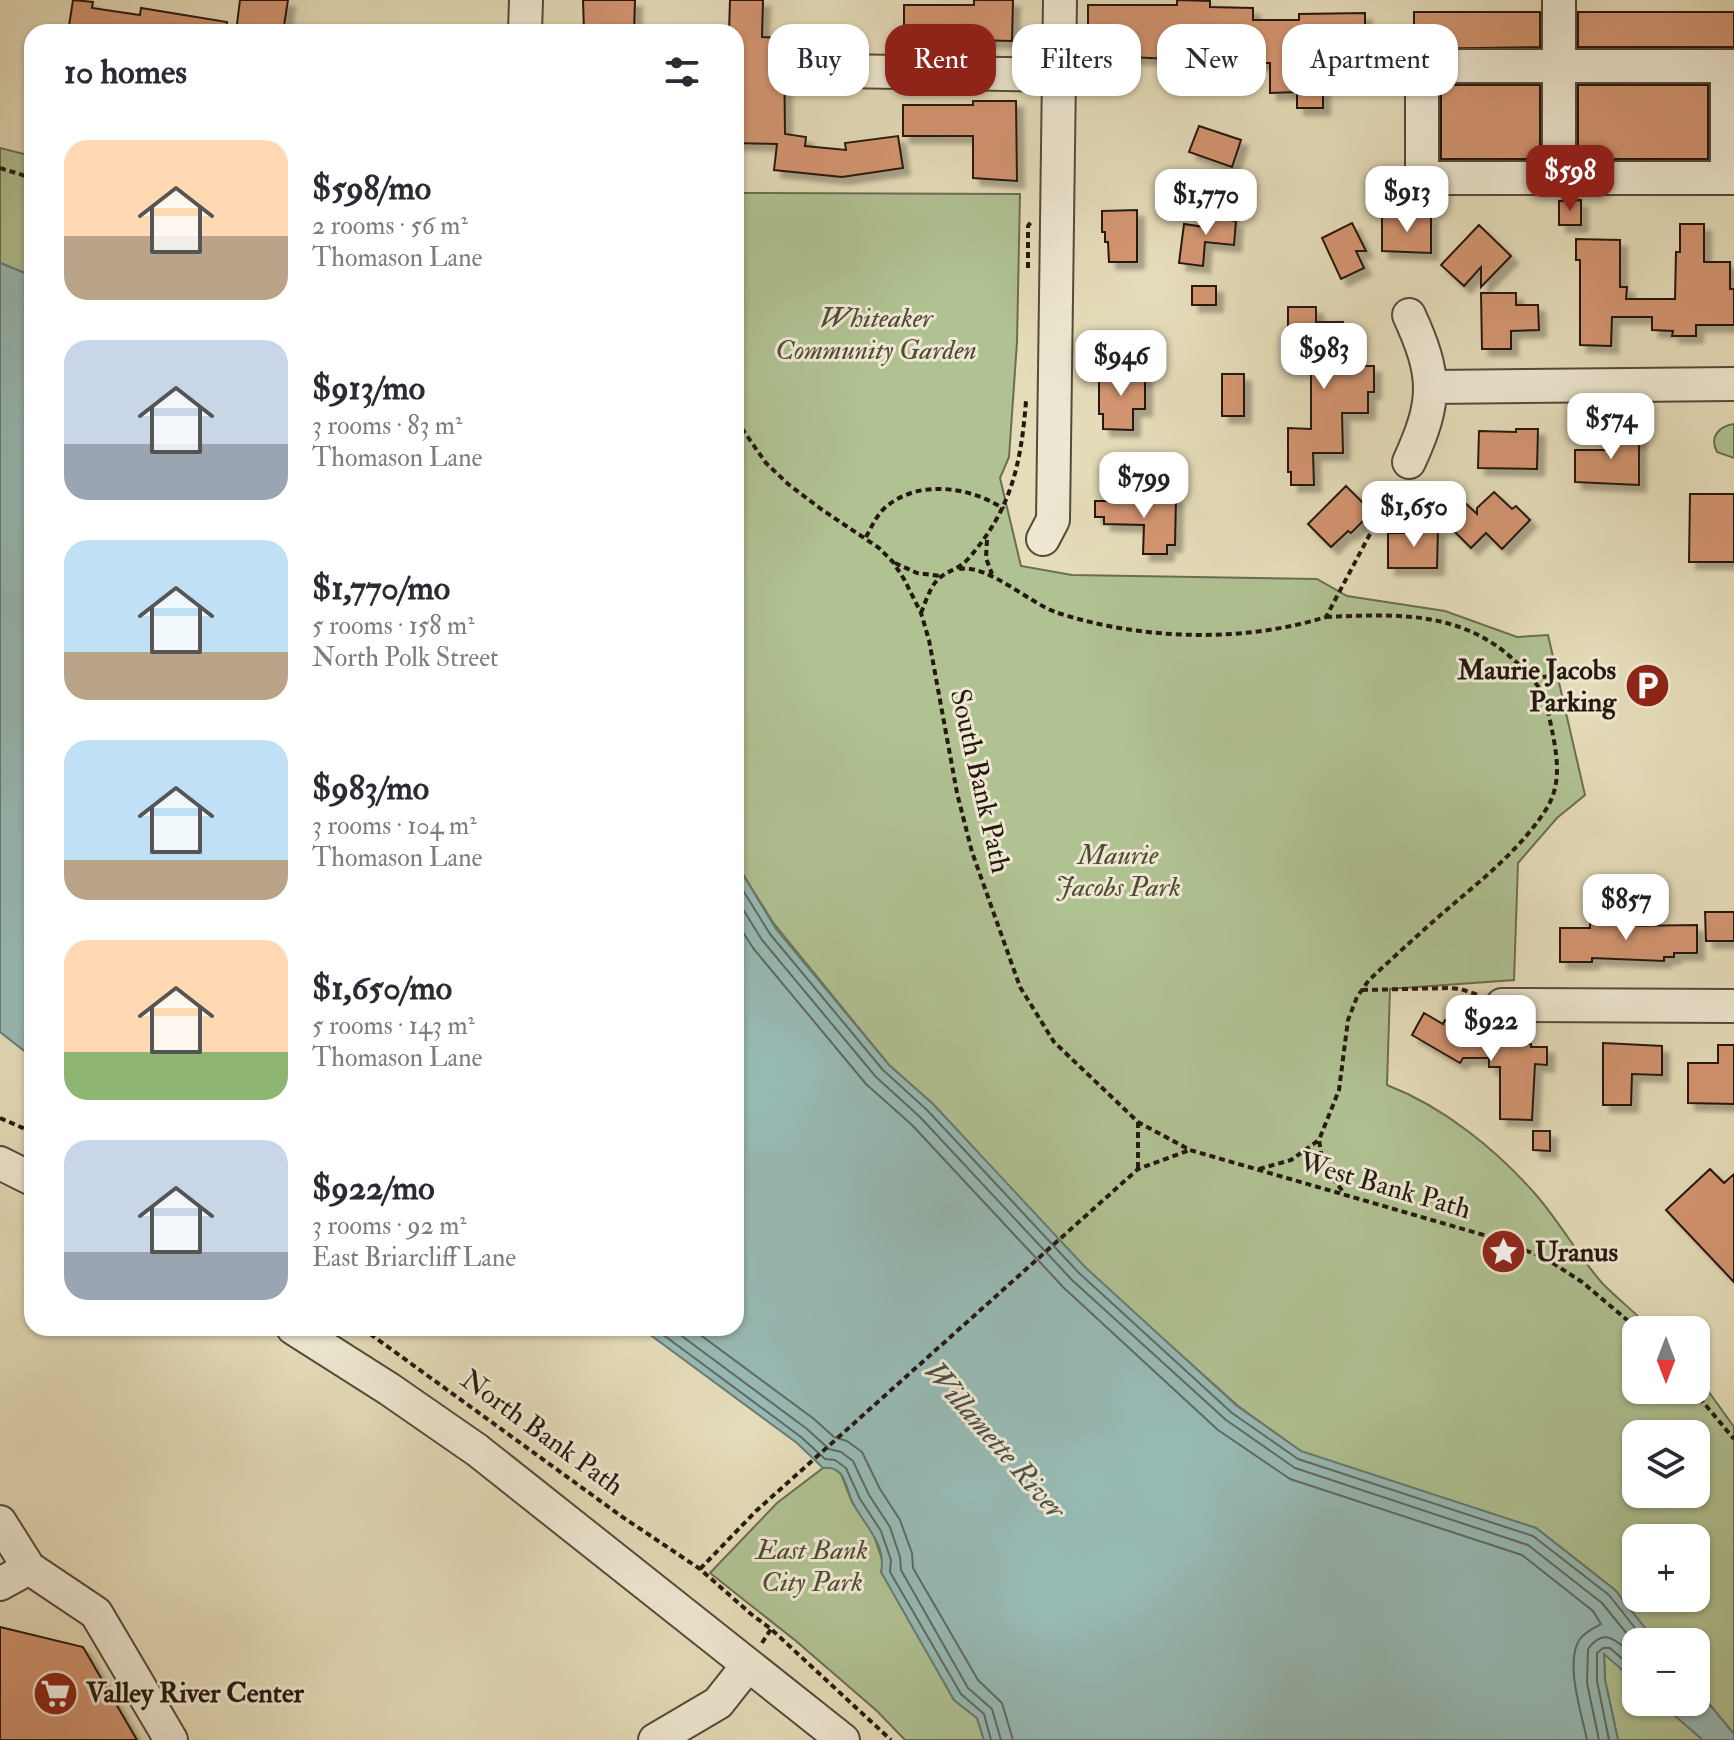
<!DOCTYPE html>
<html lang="en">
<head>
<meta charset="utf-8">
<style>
	:root { --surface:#fff; --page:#f7f7f7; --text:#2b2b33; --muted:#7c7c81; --accent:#8f2418 }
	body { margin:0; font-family:"IM FELL Double Pica",serif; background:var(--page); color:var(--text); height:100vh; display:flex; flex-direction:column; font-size:30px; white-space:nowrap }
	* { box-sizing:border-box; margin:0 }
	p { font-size:26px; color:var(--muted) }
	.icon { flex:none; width:44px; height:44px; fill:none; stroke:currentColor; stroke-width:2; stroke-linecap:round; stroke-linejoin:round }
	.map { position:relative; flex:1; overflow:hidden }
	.panel { position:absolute; left:24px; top:24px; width:720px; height:1312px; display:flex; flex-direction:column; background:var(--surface); border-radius:24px; box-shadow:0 2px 6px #0004 }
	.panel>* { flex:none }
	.guide { position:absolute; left:768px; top:24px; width:760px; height:72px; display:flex; gap:16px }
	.needle { width:52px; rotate:180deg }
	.tools { position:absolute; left:1622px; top:1316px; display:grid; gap:16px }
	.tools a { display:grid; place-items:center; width:88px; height:88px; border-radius:16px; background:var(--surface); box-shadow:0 2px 6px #0004; font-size:40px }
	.price { position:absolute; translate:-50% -68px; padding:0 18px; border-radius:16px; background:#fff; color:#222; font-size:26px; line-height:52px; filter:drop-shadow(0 2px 4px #0008) }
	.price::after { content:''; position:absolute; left:50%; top:48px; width:24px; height:18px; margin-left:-12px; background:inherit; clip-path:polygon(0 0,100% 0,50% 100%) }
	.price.current { background:var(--accent); color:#fff }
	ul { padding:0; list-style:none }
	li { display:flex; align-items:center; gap:24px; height:200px; padding:0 40px }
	li span { display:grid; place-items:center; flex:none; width:224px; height:160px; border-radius:24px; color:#555 }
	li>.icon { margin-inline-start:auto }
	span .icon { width:96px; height:96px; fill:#fffc; stroke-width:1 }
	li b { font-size:34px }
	h2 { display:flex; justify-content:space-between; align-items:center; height:96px; padding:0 40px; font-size:34px }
	.pill { padding:0 28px; border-radius:24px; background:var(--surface); box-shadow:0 2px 6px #0004; font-size:28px; line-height:72px }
	.pill.current { background:var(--accent); color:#fff }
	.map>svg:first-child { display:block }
</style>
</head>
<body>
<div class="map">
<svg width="1734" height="1740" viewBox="0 0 1734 1740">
	<defs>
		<filter id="shadow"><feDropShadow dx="7" dy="7" stdDeviation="2" flood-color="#0004"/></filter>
	</defs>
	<rect width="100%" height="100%" fill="#e5dcb9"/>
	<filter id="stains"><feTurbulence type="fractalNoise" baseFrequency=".0025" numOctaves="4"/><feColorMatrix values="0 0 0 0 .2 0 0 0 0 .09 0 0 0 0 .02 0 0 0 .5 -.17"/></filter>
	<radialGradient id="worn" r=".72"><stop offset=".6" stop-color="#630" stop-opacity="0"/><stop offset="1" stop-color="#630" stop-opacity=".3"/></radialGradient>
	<path fill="#b0c192" stroke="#6a6d50" stroke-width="2" fill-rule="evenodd" d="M0 148 32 156V276L0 263Z
		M736 193 1020 194 1017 342 1009 457 1000 478 1021 566 1072 575 1317 579 1347 596 1445 611 1517 637 1548 635 1585 795 1557 818 1518 863 1514 980 1390 989 1387 1085C1444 1107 1497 1150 1537 1196 1561 1224 1579 1257 1603 1284 1619 1300 1637 1314 1652 1330H1636V1390H1696V1374L1734 1427V1734L1696 1688V1642H1656L1615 1590 1536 1528 1302 1452 1238 1406 1085 1269 933 1104 889 1065 774 924 736 863ZM1636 1434H1696V1494H1636ZM1636 1538H1696V1598H1636Z
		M1734 424V458L1717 452C1709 437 1719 426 1734 424Z
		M832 1467 841 1474 852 1502 873 1533 883 1562 954 1700 977 1718 984 1740H905L877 1711 796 1641 710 1573 777 1503 823 1468Z
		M1604 1653 1636 1682V1702H1659L1703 1740H1618L1605 1680Z"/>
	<path fill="#97bab5" stroke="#697a73" stroke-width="2" d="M0 263 32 276V1057L0 1032Z
		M736 863 776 929 889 1065 933 1104 1085 1267 1237 1406 1301 1451 1536 1528 1615 1590 1656 1642H1636V1682L1604 1654 1605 1680 1618 1740H984L977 1718 954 1700 881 1572C887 1544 864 1525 853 1503 848 1494 847 1481 840 1473 835 1468 830 1467 823 1468L797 1443 641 1328H736Z
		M1696 1688 1734 1734V1740H1703L1659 1702H1696Z"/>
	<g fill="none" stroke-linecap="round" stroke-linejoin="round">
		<path stroke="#5e6a62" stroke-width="2" d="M736 879 770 934 883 1070 927 1110 1079 1273 1232 1413 1298 1459 1533 1536 1609 1595 1646 1642
			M736 898 762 940 876 1077 920 1117 1072 1280 1226 1420 1295 1468 1528 1545 1602 1603 1636 1645
			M736 921 753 948 866 1084 912 1125 1064 1288 1218 1430 1290 1479 1522 1555 1593 1611 1601 1624C1594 1628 1586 1631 1580 1639 1564 1661 1582 1715 1587 1740
			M654 1328 801 1437 825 1459 835 1460 846 1468 860 1499 881 1531 891 1560 890 1572 961 1694 984 1714 991 1740
			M671 1328 807 1429 829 1449 841 1452 853 1461 869 1495 890 1527 900 1557 901 1570 968 1688 992 1709 1001 1740
			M691 1328 814 1419 834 1437 847 1441 862 1452 880 1489 900 1520 912 1553 913 1568 978 1680 1002 1703 1013 1740
			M1599 1740 1587 1683 1588 1649C1606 1624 1619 1645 1636 1656
			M1609 1740 1597 1681V1653L1603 1648H1610L1636 1671"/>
	</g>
	<path fill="#d39571" stroke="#25190f" stroke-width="2" filter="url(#shadow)" d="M73 0 93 2 92 8 140 15 141 8 227 22 226 32H68Z
		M240 0H288L283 32H236Z
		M583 0H635L634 32H584Z
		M730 0H763L762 37 784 38 785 134 806 137 805 146 846 150 845 143 898 136 903 168 842 177 774 170 777 144 736 143V32H729Z
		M974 0H1013L1012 41 973 40 974 35 904 34V5H974Z
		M1177 0 1210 1V7L1253 8V20H1299V14L1365 13V40H1360V55H1323V108H1297V92L1270 93V63H1252V49H1219L1218 56H1171V59L1108 56V31H1088V5H1177Z
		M1414 12H1540V47L1414 49Z
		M1578 12H1734V47H1578Z
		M1441 85H1540V159H1441Z
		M1578 85H1708V159H1578Z
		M973 101H1016L1017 181 973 178V136H903V105H973Z
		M1199 126 1241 140 1232 167 1189 152Z
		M1581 200V225H1559V201Z
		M1137 210V262H1109L1108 242H1105V232H1102V211Z
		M1212 210 1230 212 1229 220 1236 221 1234 245 1205 242 1203 266 1179 263 1184 224 1205 227 1206 217Z
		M1382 216H1431V253L1382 251Z
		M1352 223 1366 251H1356L1364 268 1341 279 1322 238Z
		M1680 224H1704V262H1730V289H1734V325H1696V336H1672L1673 331 1652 330V317H1612L1611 346 1580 345V260H1576V239L1620 240V287H1627L1626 299H1675L1676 252H1680Z
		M1479 225 1511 256 1481 287V267L1464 286 1441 265Z
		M1192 286H1216V305H1192Z
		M1481 293H1516V305H1538L1539 330 1511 331V349H1482Z
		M1288 307H1316V322H1343V366H1374V392H1368V413H1342L1343 453H1313L1314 485H1291V472H1288V428L1311 429V349H1288Z
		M1099 371H1145V409H1133V430L1103 429V414H1099Z
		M1222 374H1244V416H1222Z
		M1516 429H1538L1537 469 1478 468 1479 431 1516 432Z
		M1612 429H1639V485L1575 482V450H1612Z
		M1346 486 1372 512 1351 533 1348 531 1331 547 1308 524Z
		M1494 492 1512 509 1516 506 1530 520 1502 549 1486 533 1471 548 1442 519 1461 499 1477 514V508Z
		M1690 494H1734V562H1689Z
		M1142 497H1176L1175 545H1167V554H1143L1144 525 1104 524V517H1095V501H1142Z
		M1408 528H1438L1437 568H1388V533H1408Z
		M1705 912H1734V941H1706Z
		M1590 919H1624V926L1697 925V953H1674V957H1664V961L1592 958V962H1560V928H1590Z
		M1424 1013 1443 1024 1445 1020 1489 1046V1043L1531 1044V1047H1547V1065L1535 1064 1532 1120 1500 1119V1067H1489V1058H1463L1460 1063 1412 1035Z
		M1603 1043 1662 1046V1075L1632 1074 1631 1105H1603Z
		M1718 1045H1734V1104L1688 1103V1063H1718Z
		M1533 1131H1550V1151L1533 1150Z
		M1710 1169 1724 1183 1734 1174V1282L1666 1210Z
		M0 1627 83 1647 137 1740H0Z"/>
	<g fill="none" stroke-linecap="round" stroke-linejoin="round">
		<defs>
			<path id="minor" d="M1559 0V178H1422V66H1734
				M525 32 526 0
				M1727 66V178
				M843 71 1059 75
				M1559 178H1734
				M1432 387 1734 384
				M1409 462C1437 401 1437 376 1409 315
				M1043 539 1053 520 1060 0
				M1502 1005 1734 1006
				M0 1163 32 1179
				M293 1328 389 1389 477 1450 843 1740
				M0 1522 29 1568 96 1613 171 1740
				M0 1584 29 1568
				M655 1740 718 1703 748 1665"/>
		</defs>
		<use href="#minor" stroke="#554a3a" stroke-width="36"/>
		<path stroke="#25190f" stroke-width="4" stroke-dasharray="6 4" stroke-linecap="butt" d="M0 168 32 178
			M1028 268V226L1031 222
			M736 420 766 463 788 484 821 509 879 548 893 562 904 579 921 613 929 640 957 793 972 852 1020 987 1054 1042 1138 1122 1190 1150 1494 1238 1545 1258 1582 1282 1639 1330
			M866 537C872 526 877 514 887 506 920 479 971 487 1004 509
			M987 540 986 558 992 574
			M895 563 917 573 940 576
			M959 569C987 563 1030 604 1058 613 1142 640 1242 643 1326 617L1396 485
			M921 613C926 601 931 583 942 576 952 569 959 569 968 559 1011 510 1021 465 1026 401
			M1326 617C1395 614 1461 610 1515 661 1525 671 1536 680 1542 694 1548 706 1550 722 1553 735 1558 762 1561 787 1545 811 1521 848 1484 878 1451 906 1423 930 1396 955 1369 980L1357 997 1348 1020 1339 1090 1319 1140 1323 1165 1344 1193
			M1533 679 1570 672
			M1362 990 1449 988 1461 989 1478 995
			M0 1118 32 1132
			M1138 1122V1169
			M1259 1169 1291 1160 1319 1140
			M362 1328 621 1516 700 1569 751 1614 771 1629 891 1740
			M1693 1390 1734 1439
			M700 1569 756 1511 1138 1169 1190 1150
			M762 1643 771 1629"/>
		<use href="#minor" stroke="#eee8d2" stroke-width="32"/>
	</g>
	<defs>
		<symbol id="parking-disc" viewBox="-11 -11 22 22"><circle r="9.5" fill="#8f2418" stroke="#eee8d2"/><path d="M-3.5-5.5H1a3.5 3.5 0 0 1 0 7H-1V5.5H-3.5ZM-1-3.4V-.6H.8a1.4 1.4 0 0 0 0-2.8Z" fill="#fff"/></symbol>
		<symbol id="sight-disc" viewBox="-11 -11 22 22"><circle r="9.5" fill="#8f2418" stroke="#eee8d2"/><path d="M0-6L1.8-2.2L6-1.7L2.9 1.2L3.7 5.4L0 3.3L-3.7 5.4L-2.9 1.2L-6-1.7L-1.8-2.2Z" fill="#fff"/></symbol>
		<symbol id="supermarket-disc" viewBox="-11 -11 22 22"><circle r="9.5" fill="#8f2418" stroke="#eee8d2"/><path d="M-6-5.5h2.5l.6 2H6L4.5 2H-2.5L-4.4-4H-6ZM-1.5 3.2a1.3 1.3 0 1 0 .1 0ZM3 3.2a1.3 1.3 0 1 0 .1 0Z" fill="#fff"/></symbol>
	</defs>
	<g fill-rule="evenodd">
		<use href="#parking-disc" x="1622" y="660" width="51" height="51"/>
		<use href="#sight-disc" x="1478" y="1226" width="51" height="51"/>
		<use href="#supermarket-disc" x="30" y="1668" width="51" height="51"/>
	</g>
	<g text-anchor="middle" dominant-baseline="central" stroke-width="6" stroke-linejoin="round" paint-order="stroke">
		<g font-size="28" font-style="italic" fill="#4f4b36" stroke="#eee8d2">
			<text x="876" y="318">Whiteaker<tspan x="876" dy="32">Community Garden</tspan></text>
			<text x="1118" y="855">Maurie<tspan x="1118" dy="32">Jacobs Park</tspan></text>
			<text x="812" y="1550">East Bank<tspan x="812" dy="32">City Park</tspan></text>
		</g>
		<g font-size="28" font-weight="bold" fill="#25190f" stroke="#eee8d2" text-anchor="start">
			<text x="1616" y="670" text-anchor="end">Maurie Jacobs<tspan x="1616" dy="32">Parking</tspan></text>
			<text x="1535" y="1252">Uranus</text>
			<text x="86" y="1693">Valley River Center</text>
		</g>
		<g font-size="28" fill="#25190f" stroke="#eee8d2">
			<text transform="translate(980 781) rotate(77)">South Bank Path</text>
			<text transform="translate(1385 1186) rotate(16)">West Bank Path</text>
			<text transform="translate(542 1433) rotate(36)">North Bank Path</text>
		</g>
		<g font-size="30" font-style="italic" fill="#4d5149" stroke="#eee8d2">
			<text transform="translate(995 1440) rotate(49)">Willamette River</text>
		</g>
	</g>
	<rect width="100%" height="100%" filter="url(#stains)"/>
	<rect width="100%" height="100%" fill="url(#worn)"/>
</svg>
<div class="tools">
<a><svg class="needle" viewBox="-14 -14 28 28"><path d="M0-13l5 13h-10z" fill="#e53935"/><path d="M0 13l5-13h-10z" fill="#7c7c81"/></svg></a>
<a><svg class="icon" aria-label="layers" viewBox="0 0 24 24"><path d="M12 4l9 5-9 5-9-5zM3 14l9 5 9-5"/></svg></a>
<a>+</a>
<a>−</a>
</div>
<b class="price current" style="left:1570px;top:213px">$598</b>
<b class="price" style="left:1407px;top:234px">$913</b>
<b class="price" style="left:1206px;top:237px">$1,770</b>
<b class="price" style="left:1324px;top:391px">$983</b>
<b class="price" style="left:1121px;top:398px">$946</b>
<b class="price" style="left:1611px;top:461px">$574</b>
<b class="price" style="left:1144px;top:520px">$799</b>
<b class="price" style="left:1414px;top:549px">$1,650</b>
<b class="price" style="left:1626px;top:942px">$857</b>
<b class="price" style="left:1491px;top:1063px">$922</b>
<div class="guide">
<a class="pill">Buy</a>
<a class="pill current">Rent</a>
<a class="pill">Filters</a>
<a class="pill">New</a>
<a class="pill">Apartment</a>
</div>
<section class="panel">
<h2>10 homes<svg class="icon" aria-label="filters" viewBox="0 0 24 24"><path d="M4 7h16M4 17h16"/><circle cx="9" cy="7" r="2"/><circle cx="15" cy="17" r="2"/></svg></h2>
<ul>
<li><span style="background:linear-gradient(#ffd9b3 60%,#b9a48a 0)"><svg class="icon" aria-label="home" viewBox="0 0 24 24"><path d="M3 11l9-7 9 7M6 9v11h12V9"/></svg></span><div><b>$598/mo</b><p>2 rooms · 56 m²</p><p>Thomason Lane</p></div></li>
<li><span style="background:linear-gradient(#c9d6e8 65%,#9aa5b1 0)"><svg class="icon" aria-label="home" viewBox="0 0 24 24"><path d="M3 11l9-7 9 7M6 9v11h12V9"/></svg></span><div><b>$913/mo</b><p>3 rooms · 83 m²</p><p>Thomason Lane</p></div></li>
<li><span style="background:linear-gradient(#bfe0f5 70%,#b9a48a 0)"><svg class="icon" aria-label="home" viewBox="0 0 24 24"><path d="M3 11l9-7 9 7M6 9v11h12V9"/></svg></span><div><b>$1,770/mo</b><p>5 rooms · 158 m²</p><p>North Polk Street</p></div></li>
<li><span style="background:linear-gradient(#bfe0f5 75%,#b9a48a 0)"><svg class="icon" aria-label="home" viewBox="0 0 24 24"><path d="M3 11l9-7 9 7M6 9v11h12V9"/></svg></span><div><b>$983/mo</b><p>3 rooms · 104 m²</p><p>Thomason Lane</p></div></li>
<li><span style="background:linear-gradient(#ffd9b3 70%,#8fb573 0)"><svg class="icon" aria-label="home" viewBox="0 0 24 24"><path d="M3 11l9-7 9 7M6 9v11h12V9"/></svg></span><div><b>$1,650/mo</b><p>5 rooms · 143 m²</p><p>Thomason Lane</p></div></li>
<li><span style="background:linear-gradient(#c9d6e8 70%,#9aa5b1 0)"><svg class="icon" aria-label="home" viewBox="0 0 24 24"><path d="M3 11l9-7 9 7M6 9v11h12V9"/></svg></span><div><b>$922/mo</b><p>3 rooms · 92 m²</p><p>East Briarcliff Lane</p></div></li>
</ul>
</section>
</div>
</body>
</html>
